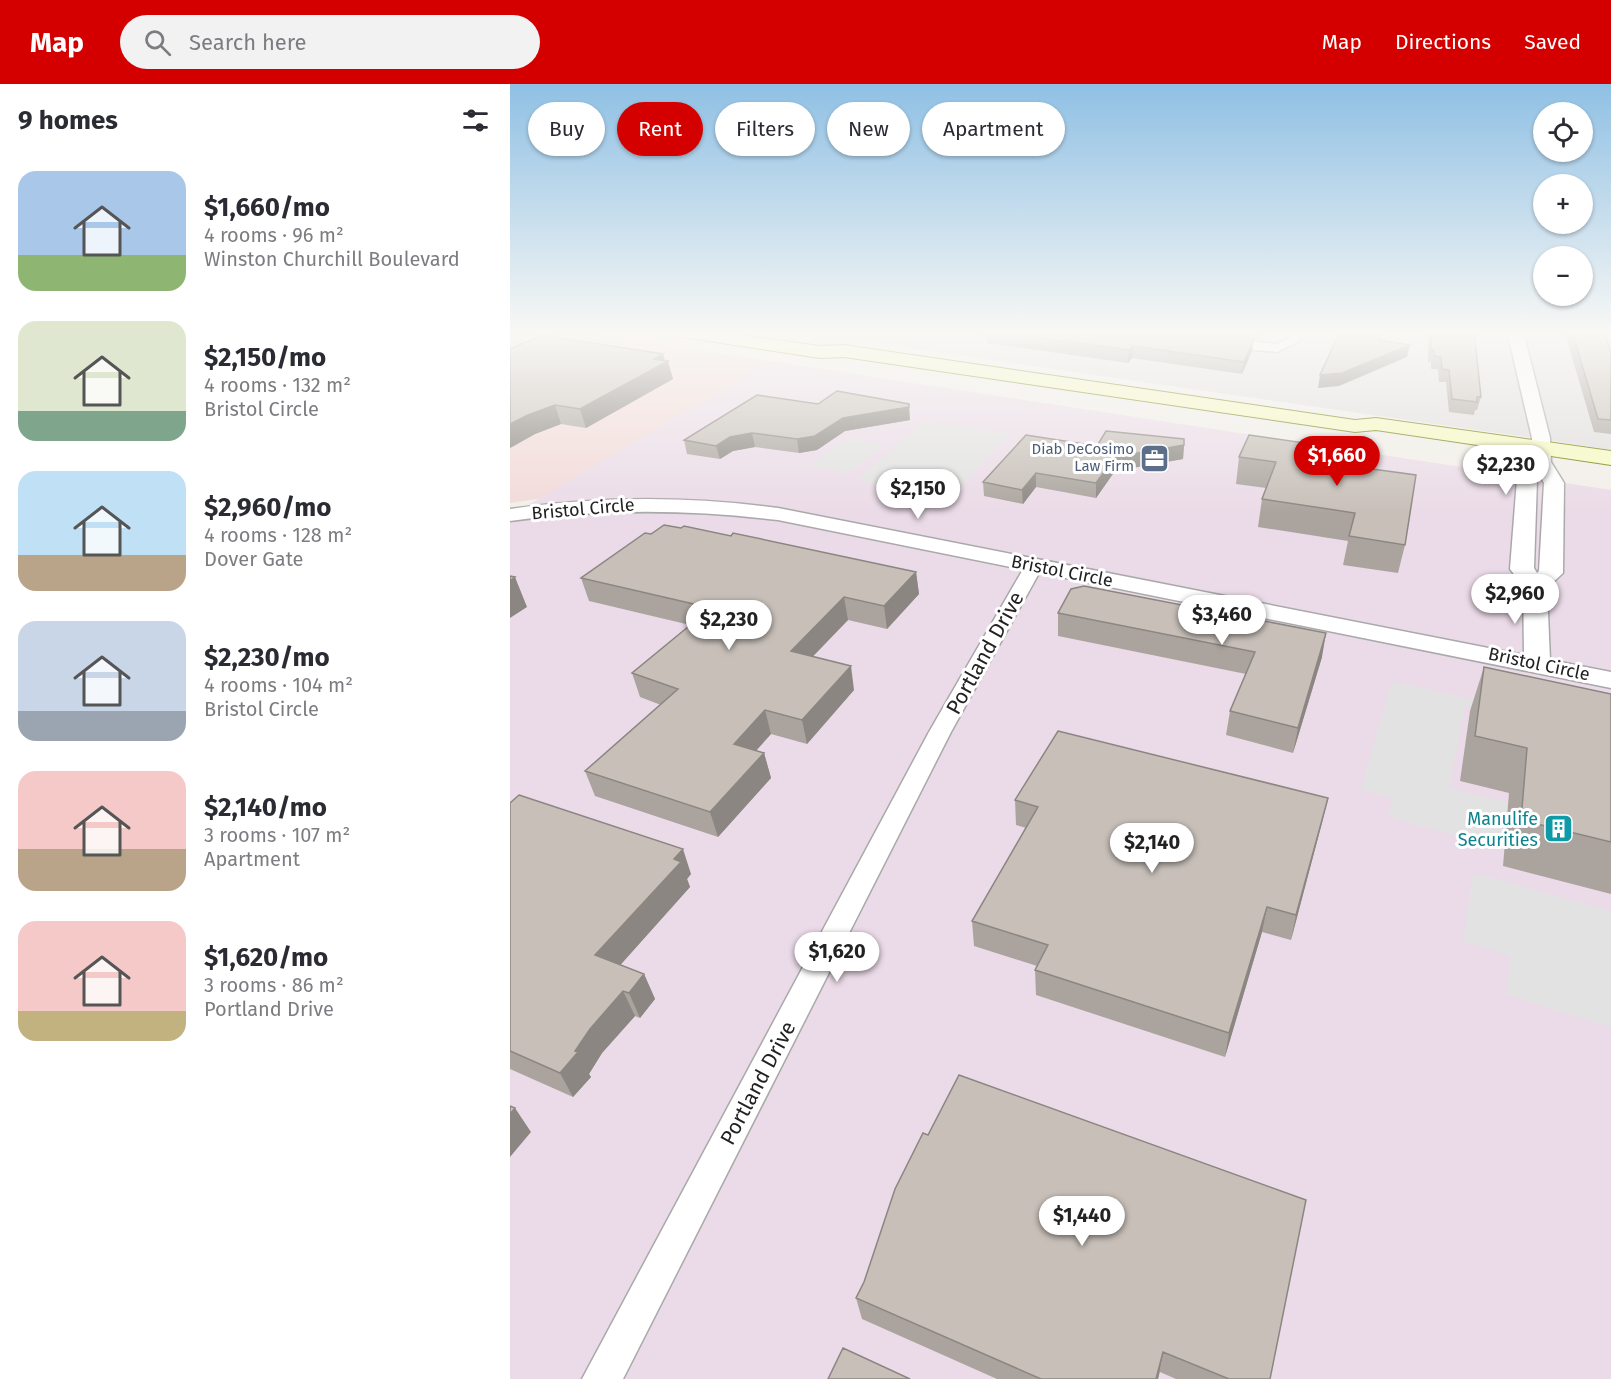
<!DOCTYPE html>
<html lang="en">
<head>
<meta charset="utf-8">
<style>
	:root { --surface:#fff; --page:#f2f2f3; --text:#2b2b33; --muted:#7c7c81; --accent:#d40000 }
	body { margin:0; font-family:"Fira Sans",sans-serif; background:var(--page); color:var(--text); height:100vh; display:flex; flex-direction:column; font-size:22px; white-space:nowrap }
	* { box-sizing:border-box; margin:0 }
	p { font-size:20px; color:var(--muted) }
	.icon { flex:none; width:33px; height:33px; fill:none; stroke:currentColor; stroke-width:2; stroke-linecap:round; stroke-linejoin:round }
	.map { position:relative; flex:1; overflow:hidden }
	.panel { display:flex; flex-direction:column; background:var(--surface); width:510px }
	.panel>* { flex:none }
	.banner { position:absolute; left:18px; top:18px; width:570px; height:54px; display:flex; gap:12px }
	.buttons { position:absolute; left:1023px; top:18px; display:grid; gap:12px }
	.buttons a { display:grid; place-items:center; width:60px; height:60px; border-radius:50%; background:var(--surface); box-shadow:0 2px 4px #0004; font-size:30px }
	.price { position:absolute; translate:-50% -51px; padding:0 14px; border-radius:21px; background:#fff; color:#222; font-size:20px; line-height:39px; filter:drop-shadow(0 2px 3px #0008) }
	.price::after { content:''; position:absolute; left:50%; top:36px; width:18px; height:14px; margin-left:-9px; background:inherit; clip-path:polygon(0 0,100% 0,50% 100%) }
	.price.selected { background:var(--accent); color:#fff }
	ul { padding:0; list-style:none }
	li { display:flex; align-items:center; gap:18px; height:150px; padding:0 18px }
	li span { display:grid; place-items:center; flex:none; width:168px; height:120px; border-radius:18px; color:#555 }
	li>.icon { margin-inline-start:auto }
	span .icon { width:72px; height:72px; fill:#fffc; stroke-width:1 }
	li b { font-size:26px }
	h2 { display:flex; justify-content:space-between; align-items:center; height:72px; padding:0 18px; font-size:26px }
	.chip { padding:0 21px; border-radius:27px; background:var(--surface); box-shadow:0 2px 4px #0004; font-size:21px; line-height:54px }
	.chip.selected { background:var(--accent); color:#fff }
	header { display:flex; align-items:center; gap:36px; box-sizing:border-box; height:84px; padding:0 30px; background:var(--accent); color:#fff }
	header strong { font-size:28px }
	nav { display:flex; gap:33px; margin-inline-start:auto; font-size:21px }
	.search { width:420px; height:54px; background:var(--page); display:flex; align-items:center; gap:15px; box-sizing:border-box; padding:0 21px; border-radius:33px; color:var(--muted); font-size:22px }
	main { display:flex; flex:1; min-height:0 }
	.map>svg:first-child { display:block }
</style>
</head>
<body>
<header>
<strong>Map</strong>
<div class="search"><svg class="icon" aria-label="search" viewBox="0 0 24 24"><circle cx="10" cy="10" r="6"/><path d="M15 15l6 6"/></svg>Search here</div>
<nav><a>Map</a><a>Directions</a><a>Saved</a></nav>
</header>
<main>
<section class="panel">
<h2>9 homes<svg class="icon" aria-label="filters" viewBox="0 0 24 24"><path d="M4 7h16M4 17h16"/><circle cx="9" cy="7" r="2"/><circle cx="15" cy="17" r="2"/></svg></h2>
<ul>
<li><span style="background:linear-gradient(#a9c7e8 70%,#8fb573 0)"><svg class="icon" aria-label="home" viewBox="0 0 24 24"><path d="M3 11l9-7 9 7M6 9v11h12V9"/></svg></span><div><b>$1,660/mo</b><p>4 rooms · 96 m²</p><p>Winston Churchill Boulevard</p></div></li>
<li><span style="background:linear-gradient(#dfe7d0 75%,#7fa58c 0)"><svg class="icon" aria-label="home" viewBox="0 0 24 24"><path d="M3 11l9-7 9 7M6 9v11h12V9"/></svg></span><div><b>$2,150/mo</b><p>4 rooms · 132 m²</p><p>Bristol Circle</p></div></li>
<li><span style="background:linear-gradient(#bfe0f5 70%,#b9a48a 0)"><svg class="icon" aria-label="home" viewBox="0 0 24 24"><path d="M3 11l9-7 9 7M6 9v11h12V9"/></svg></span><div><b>$2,960/mo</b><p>4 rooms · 128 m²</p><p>Dover Gate</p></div></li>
<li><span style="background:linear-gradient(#c9d6e8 75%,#9aa5b1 0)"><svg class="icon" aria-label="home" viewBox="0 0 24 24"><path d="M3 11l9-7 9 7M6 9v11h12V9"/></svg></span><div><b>$2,230/mo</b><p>4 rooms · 104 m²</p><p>Bristol Circle</p></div></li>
<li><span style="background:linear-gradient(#f6c9c9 65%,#b9a48a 0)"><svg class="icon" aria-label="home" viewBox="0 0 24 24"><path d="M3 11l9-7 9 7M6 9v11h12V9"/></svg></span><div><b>$2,140/mo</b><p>3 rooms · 107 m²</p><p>Apartment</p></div></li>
<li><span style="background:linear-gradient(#f6c9c9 75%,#c2b280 0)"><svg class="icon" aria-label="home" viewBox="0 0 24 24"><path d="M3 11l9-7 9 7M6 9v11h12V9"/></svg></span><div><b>$1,620/mo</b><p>3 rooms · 86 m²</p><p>Portland Drive</p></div></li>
</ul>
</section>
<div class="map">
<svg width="1101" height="1295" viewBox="0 0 1101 1295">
	<rect width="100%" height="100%" fill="#f2efe9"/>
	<path fill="#e0dfdf" d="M279 247H1101V366L1057 359Z"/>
	<path fill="#f2dad9" d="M0 247H69L260 277 34 414 0 419Z"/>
	<path fill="#ebdbe8" d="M260 277 1101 406V1295H0V432Z"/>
	<path fill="#e2e2e2" d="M415 337 500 350 439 413 347 396Z
		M340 353 375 361 337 389 301 381Z
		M882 597 1101 647V657L955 623 939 704 999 719 993 764 878 733 883 714 851 705Z
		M963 789 1101 827V943L996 911 1000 872 953 857Z"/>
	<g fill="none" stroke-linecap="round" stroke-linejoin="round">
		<defs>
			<path id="minor" d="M780 247H792L790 257 767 268 713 263 707 259 713 255 766 260 778 255Z
				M524 477 533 482 441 648 113 1295H72L419 648 515 482Z"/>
			<path id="tertiary" d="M997 247H1013L1040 354 1041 378 1054 399 1053 489 1037 504 1040 576 1101 588V604L268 436C178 425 90 425 0 437V425C90 412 178 412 268 424L1014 571 1013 502 1000 485 1007 395 1021 377 1022 354ZM1030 392 1034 399 1029 487 1027 489 1024 484 1027 396Z"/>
			<path id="secondary" d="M157 247H205L310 262 334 261 845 336 866 334 1101 367V381L866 346 845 348 334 273 310 274 166 252Z"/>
		</defs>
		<use href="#minor" stroke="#a9a9a9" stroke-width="3"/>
		<use href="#tertiary" stroke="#a9a9a9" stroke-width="3"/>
		<use href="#secondary" stroke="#707d05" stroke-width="2"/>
		<use href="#minor" fill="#fff" fill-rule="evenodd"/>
		<use href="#tertiary" fill="#fff" fill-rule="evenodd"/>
		<use href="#secondary" fill="#f7fabf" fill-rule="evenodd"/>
	</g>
	<path fill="#aba49e" d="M444 247H676L742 267 732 290 622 274 618 279 477 259 476 252Z
		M681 247H751L748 255Z
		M919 247H964L971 313 967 326H965L964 331 939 328 936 298H929L928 285H921V278H918V253Z
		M1050 247H1094L1101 269V350L1084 348 1055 249H1051Z
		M0 265 153 270 155 276 163 295 76 344 51 340 25 350 0 364Z
		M247 311 400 336 335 347 307 366 289 369 245 363 223 367 210 375 177 370 174 356Z
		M674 361 673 375 605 387 586 414 526 403 513 420 474 412 473 398 587 362Z
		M830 364 827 380 895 461 888 489 833 481 838 457 748 443 752 415 756 404 726 400 729 373Z
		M171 444 221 452 406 488 409 510 377 545 338 536 303 572 344 606 297 660 261 650 246 667 254 669 261 694 208 753 85 712 75 687 151 621 130 613 122 589 180 541 79 517 71 494 141 450Z
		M548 529 812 573 783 669 716 651 720 627 736 590 548 552Z
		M974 583 1101 610V810L993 782 999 709 950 697 960 627Z
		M818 714 781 856 752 848 715 973 526 911 525 886 527 882 464 862 462 837 516 744 506 741 505 716Z
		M0 719 181 790 177 795 180 803 110 881 134 890 145 915 130 934 125 932 92 969 79 990 81 993 63 1013 0 985Z
		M385 1105 760 1295H666L650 1288 648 1295H487L352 1235 346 1214 354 1198Z"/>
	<path fill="#8b8681" d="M744 255 742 267 732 290 734 278Z
		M900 261 897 273 829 302 808 304 810 291Z
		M623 262 622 274 618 279 619 266Z
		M153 270 155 279 158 277 163 295 76 344 70 325 144 275Z
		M399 320 400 336 335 347 307 366 289 369 287 355 333 334Z
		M45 321 51 340 25 350 0 364V340L18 331Z
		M242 349 245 363 223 367 210 375 206 362 220 353Z
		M674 361 673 375 605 387 586 414V399L605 373Z
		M526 389V403L513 420 512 406Z
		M406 488 409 510 377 545 374 522Z
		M5 493 17 523 0 534V497Z
		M334 513 338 536 286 590 281 567Z
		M816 549 812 573 783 669 788 644Z
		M341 582 344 606 297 660 292 636Z
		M255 626 261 650 230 684 224 660Z
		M254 669 261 694 208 753 200 728Z
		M818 714 812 739 781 856 786 831Z
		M173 765 181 790 177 795 180 803 97 896 85 871 164 775Z
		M757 823 752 848 715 973 719 949Z
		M134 890 145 915 130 934 119 909Z
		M113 907 125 932 92 969 79 990 81 993 63 1013 50 989 80 945Z
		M5 1024 21 1048 0 1073V1030Z
		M653 1268 648 1295H646Z"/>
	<path fill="#c7bfb8" stroke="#8b8681" stroke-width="1.5" d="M478 247H676L744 255 734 278 623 262 619 266Z
		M828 247H870L869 256 900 261 832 289 810 291 828 252Z
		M921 247H964L971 313H967V318L942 315 939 286 932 285 931 273 924 272V266H921Z
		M1062 247H1094L1101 269V336L1088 335Z
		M32 251 153 270 144 275 158 277 70 325 45 321 18 331 0 340V265Z
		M327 307 399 320V323L333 334 305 352 287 355 242 349 220 353 206 362 174 356 247 311 308 320Z
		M596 347 674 355V361L605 373 586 399 526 389 512 406 473 398 516 351 587 362Z
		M739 351 830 364 825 380 906 391 895 461 839 452 845 429 752 415 766 378 729 373Z
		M154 441 171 444 174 442 221 452 223 449 406 488 374 522 334 513 281 567 341 582 292 636 255 626 224 660 254 669 200 728 75 687 168 605 122 589 201 524 71 494 135 449 141 450Z
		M0 492 5 493 0 497Z
		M574 502 816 549 788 644 720 627 745 568 548 529 561 505Z
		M974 583 1101 610V758L1011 736 1017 664 965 652Z
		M548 647 818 714 786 831 757 823 719 949 525 886 538 861 462 837 528 723 505 716Z
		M9 711 173 765 164 775 171 778 85 871 134 890 119 909 113 907 80 945 65 967 68 968 50 989 0 967V719Z
		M449 991 796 1116 760 1295H719L653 1268 646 1295H531L346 1214 354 1198 385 1105 413 1049 418 1051Z
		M0 1022 5 1024 0 1030Z
		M333 1264 400 1295H318Z"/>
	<linearGradient id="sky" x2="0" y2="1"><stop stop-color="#8fc0e4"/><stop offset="0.58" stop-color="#f9f8f5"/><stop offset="1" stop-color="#f9f8f5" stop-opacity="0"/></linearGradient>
	<rect width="1101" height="429" fill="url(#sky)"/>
	<defs>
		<symbol id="office-square" viewBox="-11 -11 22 22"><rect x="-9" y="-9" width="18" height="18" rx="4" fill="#5c6f8a" stroke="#fff"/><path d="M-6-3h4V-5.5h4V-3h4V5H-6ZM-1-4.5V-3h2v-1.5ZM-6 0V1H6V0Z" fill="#fff"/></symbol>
		<symbol id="building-square" viewBox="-11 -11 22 22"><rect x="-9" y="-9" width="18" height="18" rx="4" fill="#0f9aa8" stroke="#fff"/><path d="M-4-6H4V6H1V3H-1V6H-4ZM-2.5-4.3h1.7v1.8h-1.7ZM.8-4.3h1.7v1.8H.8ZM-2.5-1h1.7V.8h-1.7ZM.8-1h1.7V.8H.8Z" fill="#fff"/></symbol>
	</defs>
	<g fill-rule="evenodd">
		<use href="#office-square" x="628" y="358" width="33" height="33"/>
		<use href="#building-square" x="1032" y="728" width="33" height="33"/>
	</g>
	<g text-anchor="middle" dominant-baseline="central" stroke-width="6" stroke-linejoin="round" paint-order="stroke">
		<g font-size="15" fill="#4e5e75" stroke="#fff" text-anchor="end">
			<text x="624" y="365">Diab DeCosimo<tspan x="624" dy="17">Law Firm</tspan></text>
		</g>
		<g font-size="18" fill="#222" stroke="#fff">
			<text transform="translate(73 425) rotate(-5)">Bristol Circle</text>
			<text transform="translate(552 487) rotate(11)">Bristol Circle</text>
			<text transform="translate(1029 580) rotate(12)">Bristol Circle</text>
		</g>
		<g font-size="18" fill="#0d838f" stroke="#fff" text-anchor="end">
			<text x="1028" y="735">Manulife<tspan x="1028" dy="21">Securities</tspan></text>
		</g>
		<g font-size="21" fill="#222" stroke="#fff">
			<text transform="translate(475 569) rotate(-61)">Portland Drive</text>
			<text transform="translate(248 999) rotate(-62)">Portland Drive</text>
		</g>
	</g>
</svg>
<div class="buttons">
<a><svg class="icon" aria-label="locate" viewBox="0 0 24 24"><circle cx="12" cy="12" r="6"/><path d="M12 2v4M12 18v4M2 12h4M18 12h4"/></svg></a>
<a>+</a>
<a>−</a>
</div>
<b class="price selected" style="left:827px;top:403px">$1,660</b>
<b class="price" style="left:996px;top:412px">$2,230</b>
<b class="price" style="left:408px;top:436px">$2,150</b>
<b class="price" style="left:1005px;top:541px">$2,960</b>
<b class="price" style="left:712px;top:562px">$3,460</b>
<b class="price" style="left:219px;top:567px">$2,230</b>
<b class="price" style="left:642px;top:790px">$2,140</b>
<b class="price" style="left:327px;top:899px">$1,620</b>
<b class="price" style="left:572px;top:1163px">$1,440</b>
<div class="banner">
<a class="chip">Buy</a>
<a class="chip selected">Rent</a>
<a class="chip">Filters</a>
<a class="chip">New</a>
<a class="chip">Apartment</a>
</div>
</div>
</main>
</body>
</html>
